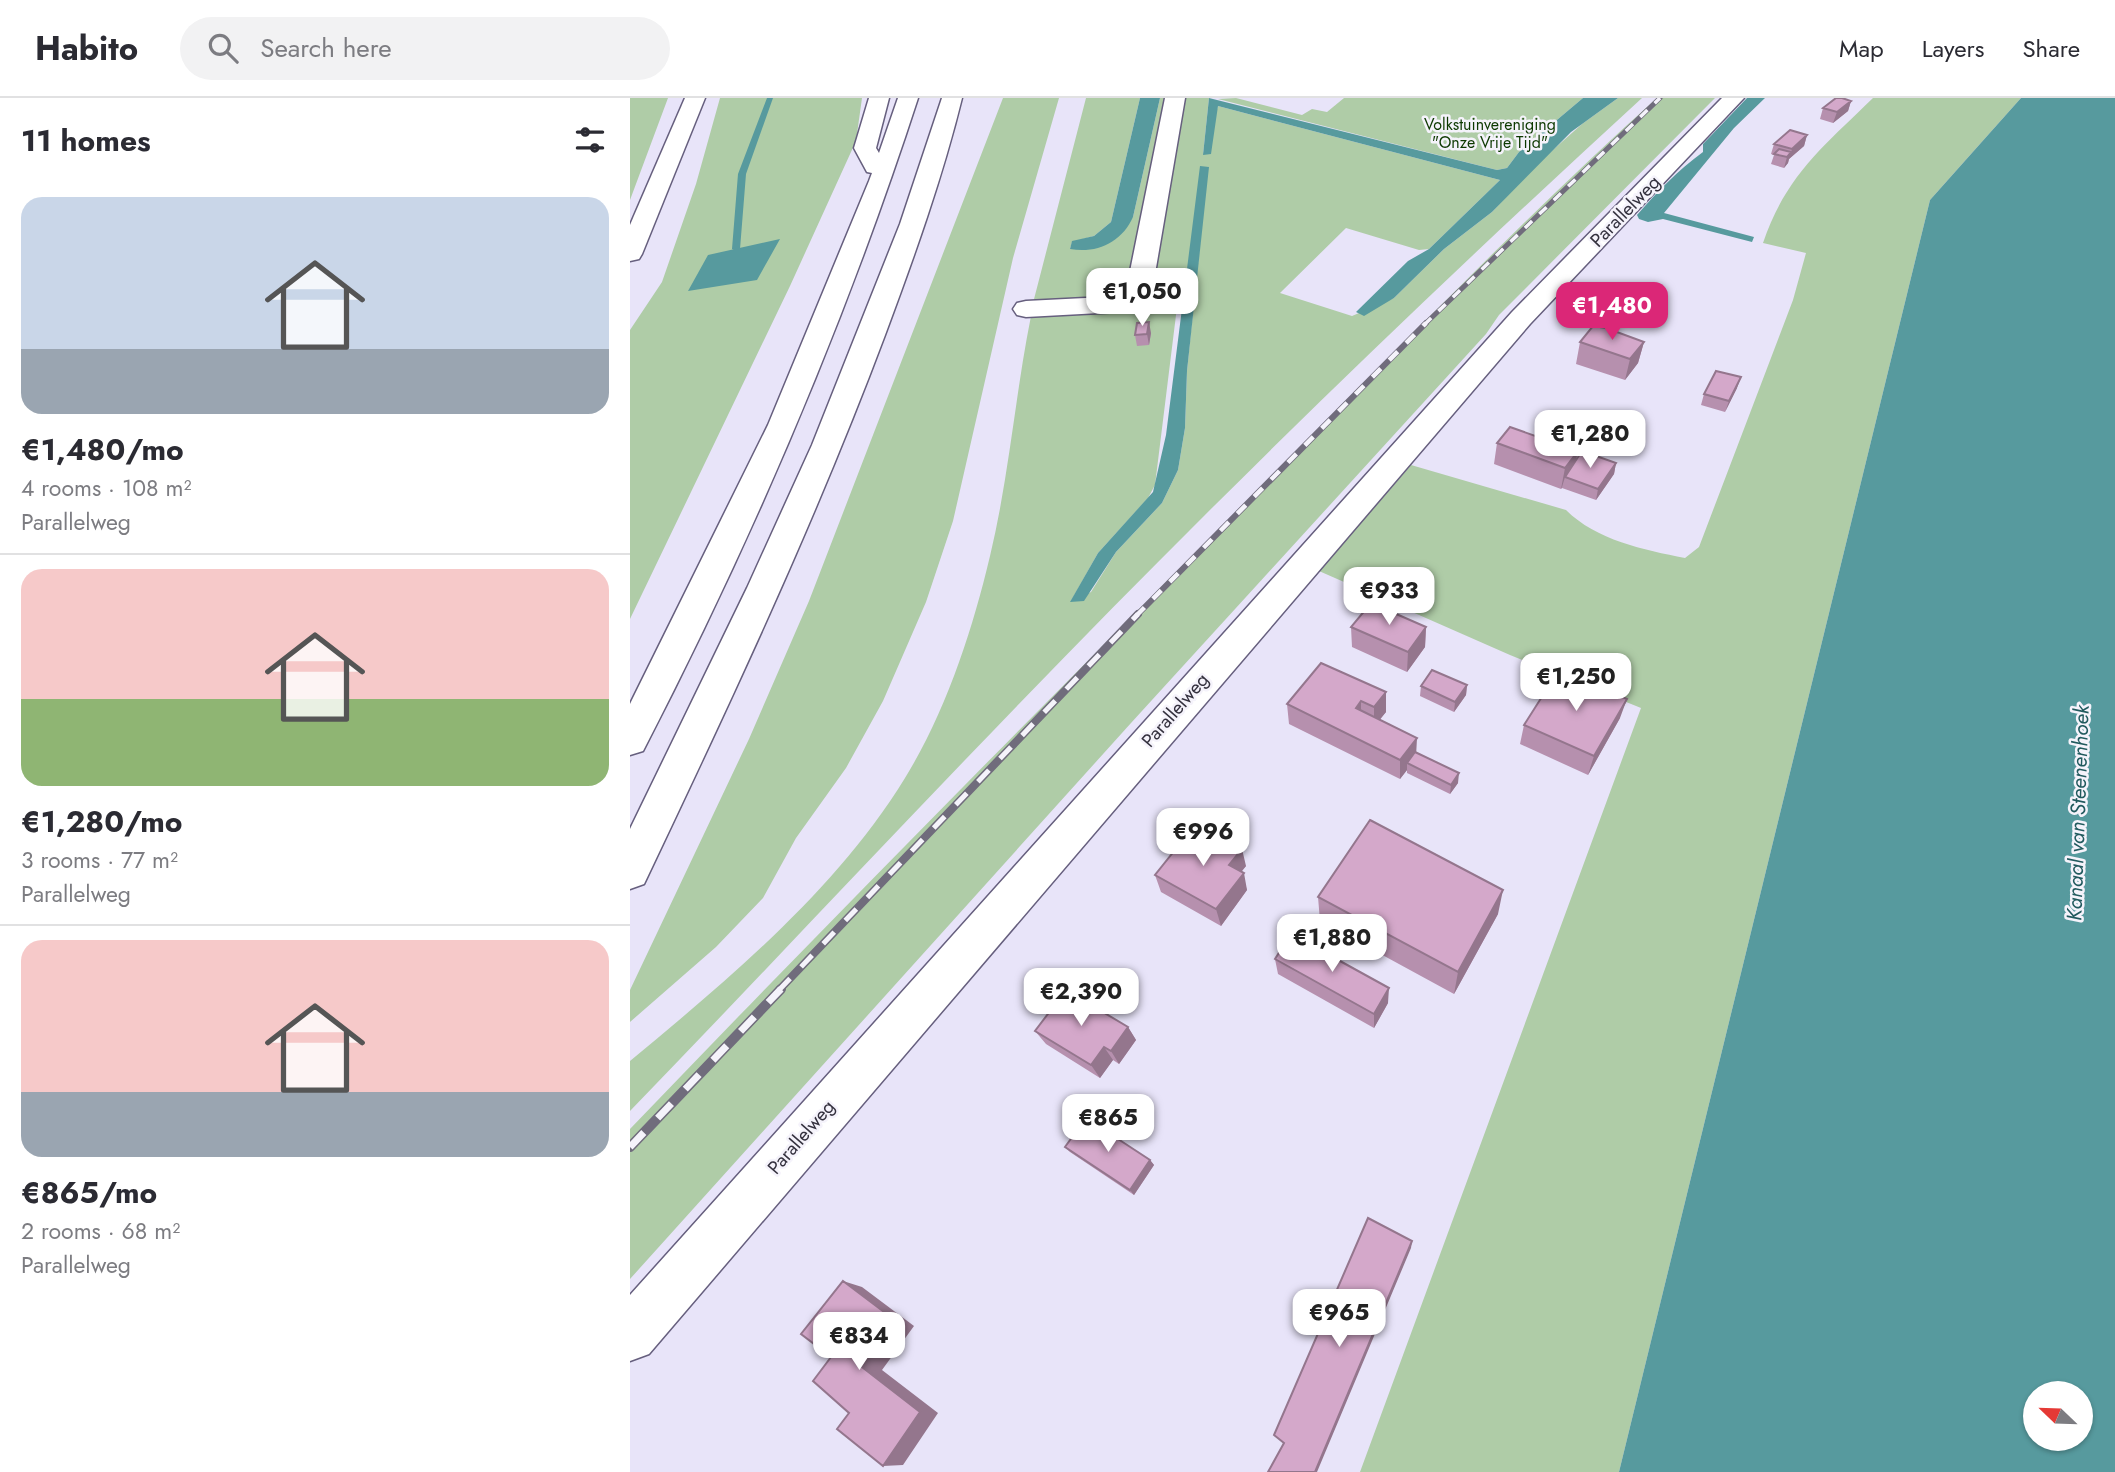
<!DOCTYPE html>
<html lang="en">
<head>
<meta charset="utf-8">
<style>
	:root { --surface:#fff; --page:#f2f2f3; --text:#2b2b33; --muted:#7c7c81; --line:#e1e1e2; --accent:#db2777 }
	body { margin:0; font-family:Jost,sans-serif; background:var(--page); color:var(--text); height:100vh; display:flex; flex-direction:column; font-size:26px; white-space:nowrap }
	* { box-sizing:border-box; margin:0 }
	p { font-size:23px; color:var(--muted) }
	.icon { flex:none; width:38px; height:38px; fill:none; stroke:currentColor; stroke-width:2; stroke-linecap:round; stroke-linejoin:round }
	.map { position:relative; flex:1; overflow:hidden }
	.drawer { display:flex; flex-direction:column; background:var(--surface); width:630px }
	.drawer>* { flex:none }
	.needle { width:46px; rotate:293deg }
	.tools { position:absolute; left:1393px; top:1283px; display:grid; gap:14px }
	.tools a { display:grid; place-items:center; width:70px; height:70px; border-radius:50%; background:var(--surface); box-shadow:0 2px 5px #0004; font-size:35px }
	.price { position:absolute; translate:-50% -60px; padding:0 16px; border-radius:14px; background:#fff; color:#222; font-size:23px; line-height:46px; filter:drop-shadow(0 2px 4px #0008) }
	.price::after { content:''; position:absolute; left:50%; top:42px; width:21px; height:16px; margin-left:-10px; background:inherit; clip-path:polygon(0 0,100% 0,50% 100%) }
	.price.selected { background:var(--accent); color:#fff }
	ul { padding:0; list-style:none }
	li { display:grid; align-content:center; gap:14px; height:371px; padding:0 21px }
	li+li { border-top:2px solid var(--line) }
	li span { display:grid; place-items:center; height:217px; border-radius:21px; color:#555 }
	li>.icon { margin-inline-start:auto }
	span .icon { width:126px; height:126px; fill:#fffc; stroke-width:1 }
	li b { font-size:30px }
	h2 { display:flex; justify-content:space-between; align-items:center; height:84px; padding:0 21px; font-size:30px }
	header { display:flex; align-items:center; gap:42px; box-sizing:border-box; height:98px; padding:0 35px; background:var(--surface); border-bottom:2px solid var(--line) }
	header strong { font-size:33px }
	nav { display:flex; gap:38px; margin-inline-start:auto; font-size:24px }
	.search { width:490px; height:63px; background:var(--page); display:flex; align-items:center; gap:18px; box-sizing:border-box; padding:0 24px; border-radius:38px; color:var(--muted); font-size:26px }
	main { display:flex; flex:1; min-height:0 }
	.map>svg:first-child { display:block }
</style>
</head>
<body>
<header>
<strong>Habito</strong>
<div class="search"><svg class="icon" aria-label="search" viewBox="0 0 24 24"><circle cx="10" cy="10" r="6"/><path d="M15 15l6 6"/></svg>Search here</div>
<nav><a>Map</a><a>Layers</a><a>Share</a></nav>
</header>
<main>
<section class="drawer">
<h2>11 homes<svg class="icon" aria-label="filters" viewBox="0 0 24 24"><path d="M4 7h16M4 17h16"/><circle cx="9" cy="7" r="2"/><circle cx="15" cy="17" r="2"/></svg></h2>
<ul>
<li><span style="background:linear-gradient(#c9d6e8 70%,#9aa5b1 0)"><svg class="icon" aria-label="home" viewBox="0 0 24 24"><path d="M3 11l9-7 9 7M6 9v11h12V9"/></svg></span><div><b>€1,480/mo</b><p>4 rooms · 108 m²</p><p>Parallelweg</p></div></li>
<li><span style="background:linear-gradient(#f6c9c9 60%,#8fb573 0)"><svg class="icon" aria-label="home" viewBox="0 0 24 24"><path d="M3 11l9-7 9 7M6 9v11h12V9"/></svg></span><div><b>€1,280/mo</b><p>3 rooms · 77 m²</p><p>Parallelweg</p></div></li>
<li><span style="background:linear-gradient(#f6c9c9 70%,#9aa5b1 0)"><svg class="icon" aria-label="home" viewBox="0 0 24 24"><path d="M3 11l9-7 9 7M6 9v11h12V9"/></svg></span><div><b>€865/mo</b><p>2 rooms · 68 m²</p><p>Parallelweg</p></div></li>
</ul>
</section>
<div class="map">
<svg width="1485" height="1374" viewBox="0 0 1485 1374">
	<rect width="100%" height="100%" fill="#e8e4f9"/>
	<path fill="#afcca7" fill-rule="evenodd" d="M0 0H38L0 102Z
		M90 0H232L226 43 160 188 0 521V232L32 184 66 86Z
		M373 0H429L383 160 323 423 296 504 253 603 216 670 166 740 133 800 86 849 0 924V892L119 641 179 503Z
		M456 0H510L481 124 464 138 442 144 440 151 503 119 530 0H539L501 195 492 200 403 205Z
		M550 0H579L573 57 588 8 870 82 799 151 789 152 716 130 650 195 722 218 764 200 814 151 862 114 906 67 952 26 988 0H1012C789 204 572 415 363 633 241 759 122 887 0 1013V963C100 880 206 792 275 680 316 613 342 534 360 458 379 379 385 298 401 218L514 210ZM578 68 557 273 555 330 548 372 532 405 486 454 461 494 441 503 468 455 518 400 525 387 547 209H550Z
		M606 0 672 17 682 11 697 14 714 0H953L889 54 877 70 867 72 588 1Z
		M1027 0H1085L869 217 856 236 501 625 0 1181V1031C211 811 425 595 641 379 768 252 893 120 1027 0Z
		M1243 0H1391L1300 102 989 1374H730L1011 610 880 557 689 473 781 367 936 412C966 442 1014 452 1055 460L1069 449 1163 202 1176 155 1133 145C1156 77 1194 48 1243 0Z"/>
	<path fill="#579a9e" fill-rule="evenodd" d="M510 0H530L503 119C492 144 467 156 440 151L442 143 464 138 481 124Z
		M579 0 867 72 877 70 889 54 953 0H988L941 34 862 114 814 151 764 200 734 218 726 214 778 163 799 151 870 82 588 8 581 56 573 57Z
		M1117 0H1135L1104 30 1034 115 1124 139 1122 144 1033 121 1018 124 1009 121 1007 117C1028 93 1047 73 1073 54V46Z
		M1391 0H1485V1374H989L1300 102ZM1405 1295H1451V1340H1405Z
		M570 68 579 69 557 273 555 330 548 372 532 405 486 454 454 503 440 504 468 455 523 394 536 337Z
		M150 141 127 182 58 193 78 157Z"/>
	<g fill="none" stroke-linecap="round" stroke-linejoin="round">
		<path fill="#579a9e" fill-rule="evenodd" d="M137 0H143L116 76 110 151 106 153 102 151 108 76Z"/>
		<defs>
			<path id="minor" d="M535 0H555L520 205 516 210 507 213 396 219 387 217 383 211 387 205 396 203 495 198Z
				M1092 0H1114L900 226 19 1256 0 1263V1197L882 214Z"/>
			<path id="primary" d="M55 0H75L12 156 9 161 0 163V127Z"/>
			<path id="motorway" d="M239 0H259L246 50 249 55 268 0H288C215 225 122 442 13 653L0 657V606L138 327 239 83 242 75 237 74 224 50Z
				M312 0H332C312 81 284 159 255 237 185 424 100 605 14 786L0 791V731L117 490 182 347 270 126Z"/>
		</defs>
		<use href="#minor" stroke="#665f7e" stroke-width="3"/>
		<use href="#primary" stroke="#665f7e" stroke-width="3"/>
		<use href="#motorway" stroke="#665f7e" stroke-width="3"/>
		<use href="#minor" fill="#fff" fill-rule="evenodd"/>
		<use href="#primary" fill="#fff" fill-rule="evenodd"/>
		<use href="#motorway" fill="#fff" fill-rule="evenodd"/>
		<defs>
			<path id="rail-far3" d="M794 227 1030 0"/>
			<path id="rail-far2" d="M506 518 796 225"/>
			<path id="rail-far1" d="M149 892 508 516"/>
			<path id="rail" d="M0 1049 151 891"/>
		</defs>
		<use href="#rail-far3" stroke="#706c7c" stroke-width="5"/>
		<use href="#rail-far2" stroke="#706c7c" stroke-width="6"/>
		<use href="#rail-far1" stroke="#706c7c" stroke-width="8"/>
		<use href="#rail" stroke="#706c7c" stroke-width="10"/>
		<use href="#rail-far3" stroke="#f5f3fb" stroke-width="3.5" stroke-dasharray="10" stroke-linecap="butt"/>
		<use href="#rail-far2" stroke="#f5f3fb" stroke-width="4.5" stroke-dasharray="12" stroke-linecap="butt"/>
		<use href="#rail-far1" stroke="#f5f3fb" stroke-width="5" stroke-dasharray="16" stroke-linecap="butt"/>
		<use href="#rail" stroke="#f5f3fb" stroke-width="7" stroke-dasharray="20" stroke-linecap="butt"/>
	</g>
	<path fill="#b690ae" d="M1221 3 1218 13 1203 25 1190 21 1193 10Z
		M1177 37 1174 48 1159 61 1158 65 1154 70 1141 66 1144 57 1141 56 1144 46Z
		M521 235 519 247 507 248 505 237Z
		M950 244H1014L1008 265 995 282 946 266Z
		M1107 290 1095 314 1071 307 1074 296Z
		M867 345 948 353 946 363 986 365 984 376 966 402 932 390 931 391 864 366Z
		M721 529H796L795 549 777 574 722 549Z
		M691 565 756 614 750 621 786 655 828 685 820 696 777 675V672L770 681 659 626 657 606Z
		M837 587 836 597 824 614 790 598 791 588Z
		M990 620 958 677 890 646 894 627Z
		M562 747 616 768 611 774 617 792 591 828 531 794 525 777Z
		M688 799 868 816 824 896 690 823Z
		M645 861 758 905 744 930 648 876Z
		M498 929 506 942 489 966 483 962 470 980 416 946 405 933Z
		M435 1049 520 1062 524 1067 504 1097 440 1054Z"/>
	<path fill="#94768d" d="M1221 3 1218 13 1203 25 1207 14Z
		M1177 37 1174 48 1159 61 1158 65 1154 70 1157 59 1161 55 1162 51Z
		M519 224 521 235 519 247 517 236Z
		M1014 244 1008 265 995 282 1000 261Z
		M1111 279 1107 290 1095 314 1099 303Z
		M948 353 943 375 935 379 932 389 931 391 935 370Z
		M986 365 984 376 966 402 968 391Z
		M796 529 795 549 777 574 778 554Z
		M837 587 836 597 824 614 825 604Z
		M756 594V614L744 629V609Z
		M997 601 990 620 958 677 964 658Z
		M731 603V623L726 610Z
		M787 640 786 659 777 665V672L770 681V662Z
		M829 675 828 685 820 696 821 687Z
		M612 751 616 768 603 784 599 767Z
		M614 775 617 792 591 828 586 811Z
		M873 792 868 816 824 896 828 874Z
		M759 890 758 905 744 930V916Z
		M498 929 506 942 489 966 481 953Z
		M474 949 483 962 470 980 461 967Z
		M520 1062 524 1067 504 1097 500 1092Z
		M782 1143 781 1150 687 1374H685Z
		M213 1183 232 1189 284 1228 252 1272 308 1315 273 1367 253 1368Z"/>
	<path fill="#d4a8ca" stroke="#94768d" stroke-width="2" d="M1206 0H1212L1221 3 1207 14 1193 10Z
		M1160 32 1177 37 1162 51 1144 46Z
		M1149 51 1161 54 1157 59 1144 56Z
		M519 224 517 236 505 237 507 225Z
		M963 228 976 230 1014 244 1000 261 950 244Z
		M1086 273 1111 279 1099 303 1074 296Z
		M880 329 948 353 935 370 867 345Z
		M952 353 986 365 968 391 935 379Z
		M741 505 796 529 778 554 721 529Z
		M691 565 756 594 744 609 731 603 726 610 787 640 770 662 657 606Z
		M802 572 837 587 825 604 791 588Z
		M929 572 997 601 964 658 894 627Z
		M785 654 829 675 821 687 777 665Z
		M740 722 873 792 828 874 688 799Z
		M575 731 612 751 599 767 614 775 586 811 525 777 553 742 562 747Z
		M661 836 759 890 744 916 645 861Z
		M436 892 498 929 481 953 474 949 461 967 405 933Z
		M456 1020 520 1062 500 1092 435 1049Z
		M738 1120 782 1143 685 1374H638L654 1345 644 1337Z
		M213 1183 266 1223 232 1269 290 1314 253 1368 207 1331 219 1315 183 1283 201 1259 171 1236Z"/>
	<g text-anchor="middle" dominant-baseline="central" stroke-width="5" stroke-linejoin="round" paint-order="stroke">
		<g font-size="16" fill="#0d3900" stroke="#f5f3fb">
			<text x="860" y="26">Volkstuinvereniging<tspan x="860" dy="18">"Onze Vrije Tijd"</tspan></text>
		</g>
		<g font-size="19" fill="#34313e" stroke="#f5f3fb">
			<text transform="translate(995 113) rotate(-46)">Parallelweg</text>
			<text transform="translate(545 612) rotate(-49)">Parallelweg</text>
			<text transform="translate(171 1039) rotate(-49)">Parallelweg</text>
		</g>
		<g font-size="21" font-style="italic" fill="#215a5e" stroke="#f5f3fb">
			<text transform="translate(1448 715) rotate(-88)">Kanaal van Steenenhoek</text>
		</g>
	</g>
</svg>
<div class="tools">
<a><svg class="needle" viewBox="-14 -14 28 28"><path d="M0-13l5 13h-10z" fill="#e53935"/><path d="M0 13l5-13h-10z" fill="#7c7c81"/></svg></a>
</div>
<b class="price" style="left:512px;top:230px">€1,050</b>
<b class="price selected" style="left:982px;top:244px">€1,480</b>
<b class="price" style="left:960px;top:372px">€1,280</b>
<b class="price" style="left:759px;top:529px">€933</b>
<b class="price" style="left:946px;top:615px">€1,250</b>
<b class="price" style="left:573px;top:770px">€996</b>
<b class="price" style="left:702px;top:876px">€1,880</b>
<b class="price" style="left:451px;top:930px">€2,390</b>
<b class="price" style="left:478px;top:1056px">€865</b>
<b class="price" style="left:709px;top:1251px">€965</b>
<b class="price" style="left:229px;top:1274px">€834</b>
</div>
</main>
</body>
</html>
